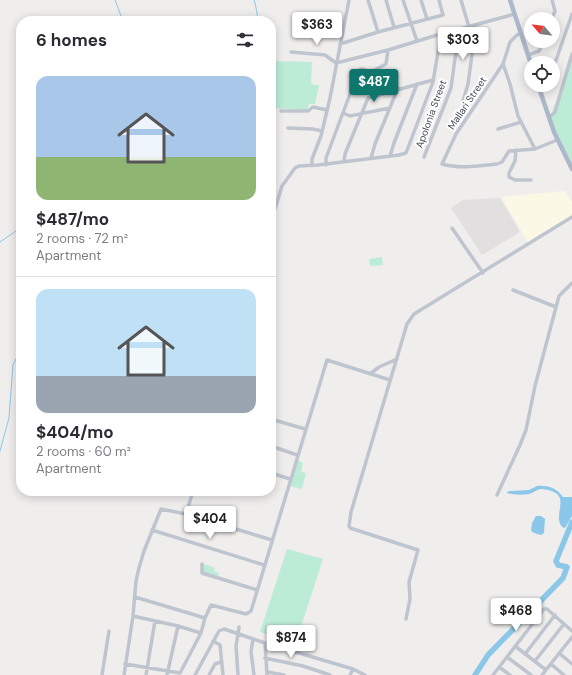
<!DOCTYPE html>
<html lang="en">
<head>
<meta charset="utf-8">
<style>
	:root { --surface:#fff; --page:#f7f7f7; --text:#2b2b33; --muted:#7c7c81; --line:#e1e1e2; --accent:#0f766e }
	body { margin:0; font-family:"DM Sans",sans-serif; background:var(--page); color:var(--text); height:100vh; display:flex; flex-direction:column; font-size:15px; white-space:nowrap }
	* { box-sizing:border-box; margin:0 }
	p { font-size:13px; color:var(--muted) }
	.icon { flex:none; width:22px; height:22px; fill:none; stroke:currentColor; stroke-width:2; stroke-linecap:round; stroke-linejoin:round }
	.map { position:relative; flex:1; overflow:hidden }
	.panel { position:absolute; left:16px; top:16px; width:260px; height:480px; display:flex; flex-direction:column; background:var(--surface); border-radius:16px; box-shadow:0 2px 10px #0003 }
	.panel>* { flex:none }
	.needle { width:26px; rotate:299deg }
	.tools { position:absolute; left:524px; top:12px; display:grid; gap:8px }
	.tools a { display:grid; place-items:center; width:36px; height:36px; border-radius:50%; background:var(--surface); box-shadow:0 2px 10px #0003; font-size:20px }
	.price { position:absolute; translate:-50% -34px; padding:0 9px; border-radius:4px; background:#fff; color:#222; font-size:13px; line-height:26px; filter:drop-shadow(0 1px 2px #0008) }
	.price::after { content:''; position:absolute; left:50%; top:24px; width:12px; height:9px; margin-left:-6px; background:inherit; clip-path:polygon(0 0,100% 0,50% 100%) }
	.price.current { background:var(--accent); color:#fff }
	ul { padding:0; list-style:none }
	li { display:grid; align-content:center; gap:8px; height:212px; padding:0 20px }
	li+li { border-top:1px solid var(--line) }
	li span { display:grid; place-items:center; height:124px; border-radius:12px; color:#555 }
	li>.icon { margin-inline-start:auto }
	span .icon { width:72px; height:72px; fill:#fffc; stroke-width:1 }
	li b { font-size:17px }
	h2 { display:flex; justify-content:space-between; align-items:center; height:48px; padding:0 20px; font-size:17px }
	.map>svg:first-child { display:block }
</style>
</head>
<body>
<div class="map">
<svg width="572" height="675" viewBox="0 0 572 675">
	<rect width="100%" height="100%" fill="#f0eded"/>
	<path fill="#fbf8e6" d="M564 191 572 202V216L528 242 501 197Z"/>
	<path fill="#e1dfdf" d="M500 198 520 232 482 255 451 208 463 200Z"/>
	<path fill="#bcecd6" d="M572 56V167L550 118Z
		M271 61 312 62 311 82 314 85H319L315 104H309L307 110 271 108V80L299 81 271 80Z
		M382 257 383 265 370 266 369 259Z
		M297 460 303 463 301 472 306 473 302 489 289 486Z
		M287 549 323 559 296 642 260 632Z
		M204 564 215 568 214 571 219 573 218 577 201 571Z"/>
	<path fill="#8bc7e8" d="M537 486C549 485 556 488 563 497H572V516L565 528 562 527C554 517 565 503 558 495 555 491 545 489 540 489 536 490 533 493 529 494 522 495 513 495 507 493V492L510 491 529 490Z
		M536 516H541L545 519 544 533 541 535 534 533 531 531 532 523Z"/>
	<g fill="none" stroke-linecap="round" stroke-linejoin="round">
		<path stroke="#8bc7e8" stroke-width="1" d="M115 0 123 21
			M254 0C257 7 256 14 259 21
			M0 242 16 231 21 226
			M0 451 9 418 13 365 18 355 21 344"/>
		<path stroke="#8bc7e8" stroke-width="5.5" d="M475 675 488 655 563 578 567 567 558 565 556 561 572 522"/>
		<path stroke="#bec5cf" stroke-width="3.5" d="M368 0 378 32
			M386 0 394 27
			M403 0 417 41
			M421 0 427 19
			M461 0 469 27
			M552 0 555 11 552 19
			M521 33 517 35 510 42 503 64 456 134 442 164C460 169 478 166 497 164L502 162 509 151 535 149 557 140
			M340 44 378 32 443 15 439 0
			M291 52 325 55 336 63 388 50 434 36 515 14
			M528 55 539 51 543 41
			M503 64 510 84 518 116 535 149
			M553 69 572 14
			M463 101 468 84 476 25
			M281 111H308L313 107 327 110
			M343 113 350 116C363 113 376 111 390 108
			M549 118 555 112 572 54
			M288 128 313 129 322 131
			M498 129 521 122
			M516 150 515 161 509 173V177L515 180H531
			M390 156 394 143 417 84
			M424 157 451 88 459 29
			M371 158 375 144 398 88
			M344 161 345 154 368 98 433 80
			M312 165V159L321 136 330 98 349 0
			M326 165V158L359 70 362 69 371 72 386 64 388 50
			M275 209 282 186 295 168 299 166 318 165 399 155 406 153 433 82 441 34
			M452 228 483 273
			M513 290 556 307
			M370 374 379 367 397 359
			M271 419 305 429
			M271 446 297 455
			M271 473 290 479
			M497 495 520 445 526 430 535 386 559 296 572 283
			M186 514 193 491
			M152 530 264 565
			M202 564V573L257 590
			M135 597 205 618
			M133 616 178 626 201 633
			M406 619 410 599 409 582 418 550 350 528 349 526 351 512 407 324 414 314 572 217
			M253 639 251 652 254 675
			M213 641 220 645 223 675
			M265 643 267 675
			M515 646 546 670
			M559 653 572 664
			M525 654 555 615
			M507 657 531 675
			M265 658 303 666 330 675
			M535 661 564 624
			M125 664 180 673 201 633 205 618 211 605 246 614 251 611 327 360 390 380
			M551 664 564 675
			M499 667 510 675
			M267 672 284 675
			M102 675 109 631
			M124 675 133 616 136 581 139 568 144 551 161 509 186 514 272 540
			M146 675 155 621
			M167 675 178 626
			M195 675 219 631 224 629 265 643 353 669 365 675
			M209 675 215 664 221 662
			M238 675 236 646 239 627
			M350 675 353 669
			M493 675 544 609H547L572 631
			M542 675 572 637"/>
		<path stroke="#adb8cb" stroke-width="4.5" d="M510 0 531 64
			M538 85 554 132 572 169"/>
	</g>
	<g text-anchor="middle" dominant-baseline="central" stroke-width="4" stroke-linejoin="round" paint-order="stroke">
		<g font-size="10" fill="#464d5a" stroke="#fff">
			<text transform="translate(467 103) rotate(-56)">Mallari Street</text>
			<text transform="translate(431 114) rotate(-70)">Apolonia Street</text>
		</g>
	</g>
</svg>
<div class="tools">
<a><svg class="needle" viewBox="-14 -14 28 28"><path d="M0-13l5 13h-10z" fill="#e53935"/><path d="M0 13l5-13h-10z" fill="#7c7c81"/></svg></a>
<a><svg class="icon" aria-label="locate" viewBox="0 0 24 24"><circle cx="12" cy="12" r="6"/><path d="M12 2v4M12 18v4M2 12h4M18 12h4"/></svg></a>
</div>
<b class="price" style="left:317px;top:46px">$363</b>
<b class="price" style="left:463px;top:61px">$303</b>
<b class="price current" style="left:374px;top:103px">$487</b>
<b class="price" style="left:210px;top:540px">$404</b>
<b class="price" style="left:516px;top:632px">$468</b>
<b class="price" style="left:291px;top:659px">$874</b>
<section class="panel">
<h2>6 homes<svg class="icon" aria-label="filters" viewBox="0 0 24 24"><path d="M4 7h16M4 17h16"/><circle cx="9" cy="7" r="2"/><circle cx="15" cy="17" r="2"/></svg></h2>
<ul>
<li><span style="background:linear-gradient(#a9c7e8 65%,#8fb573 0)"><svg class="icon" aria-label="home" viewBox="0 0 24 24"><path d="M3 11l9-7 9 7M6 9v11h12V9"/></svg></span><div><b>$487/mo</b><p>2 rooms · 72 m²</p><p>Apartment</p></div></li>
<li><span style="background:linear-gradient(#bfe0f5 70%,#9aa5b1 0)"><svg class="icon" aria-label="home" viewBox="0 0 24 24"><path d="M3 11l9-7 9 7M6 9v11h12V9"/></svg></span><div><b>$404/mo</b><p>2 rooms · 60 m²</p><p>Apartment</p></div></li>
</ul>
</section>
</div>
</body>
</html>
